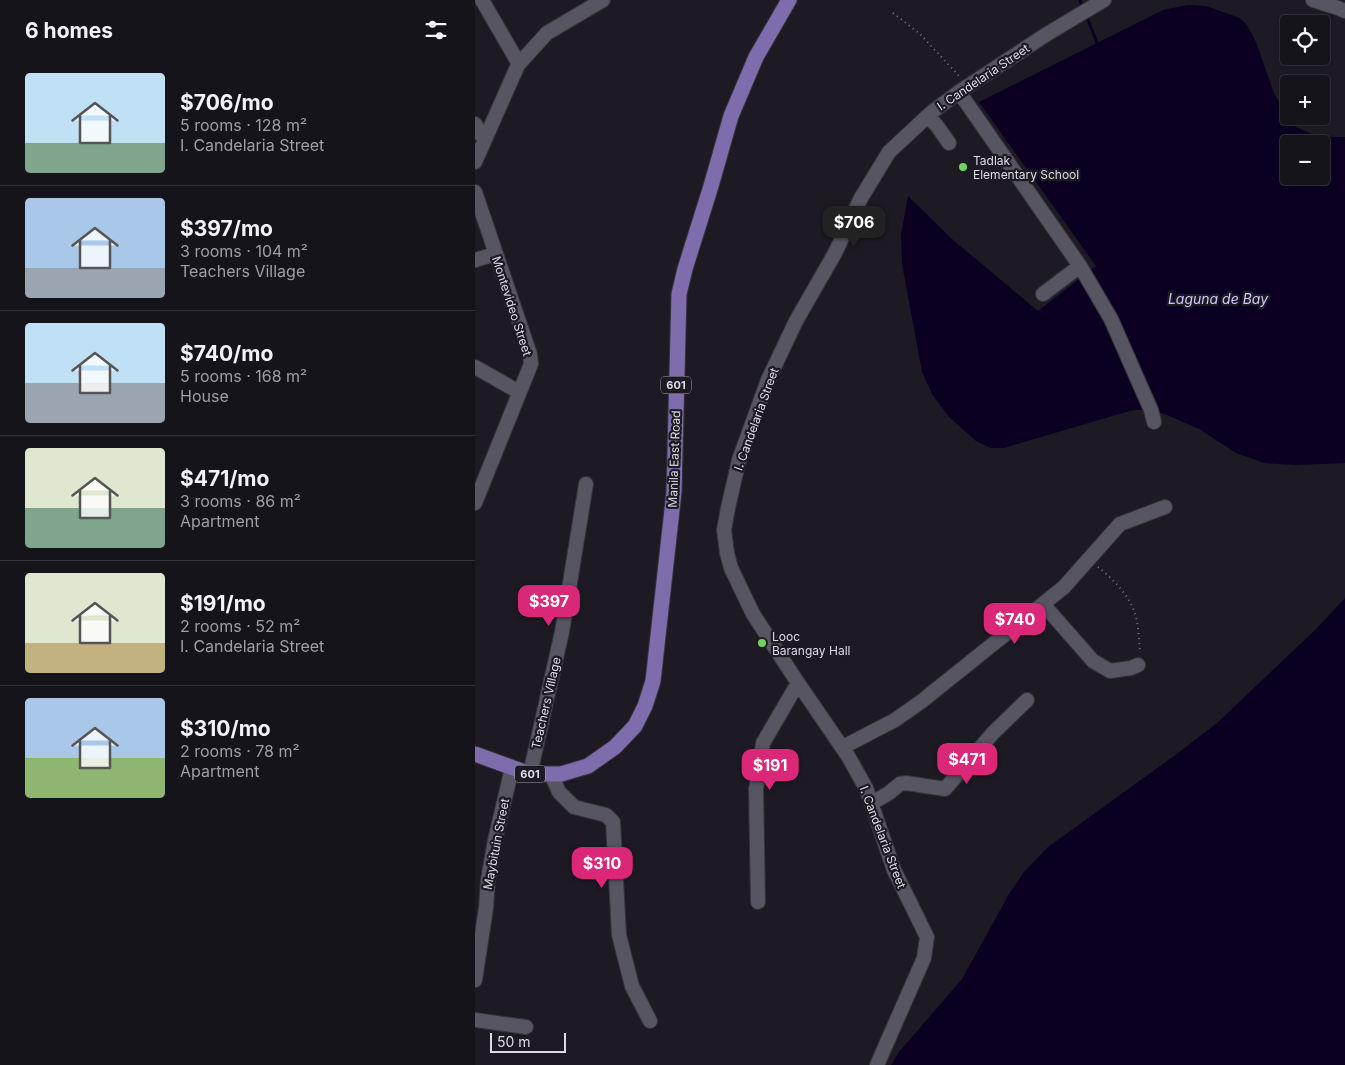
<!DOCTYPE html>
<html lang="en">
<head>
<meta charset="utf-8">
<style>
	:root { --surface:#16141b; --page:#232128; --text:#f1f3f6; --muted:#9e9ea3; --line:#35333a; --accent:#db2777 }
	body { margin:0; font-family:Inter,sans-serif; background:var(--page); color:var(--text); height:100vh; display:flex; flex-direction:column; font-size:19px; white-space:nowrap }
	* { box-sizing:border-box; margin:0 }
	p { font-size:16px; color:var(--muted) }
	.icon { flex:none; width:28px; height:28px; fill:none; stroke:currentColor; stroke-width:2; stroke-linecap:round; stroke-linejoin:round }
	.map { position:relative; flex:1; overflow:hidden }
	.drawer { display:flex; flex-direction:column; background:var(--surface); width:475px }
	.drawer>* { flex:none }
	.tools { position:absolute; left:805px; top:15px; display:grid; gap:10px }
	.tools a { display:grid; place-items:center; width:50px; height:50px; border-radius:5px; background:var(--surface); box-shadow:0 1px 4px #0004,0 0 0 1px var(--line); font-size:25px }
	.scale { position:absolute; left:15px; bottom:12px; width:76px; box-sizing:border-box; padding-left:5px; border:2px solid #dedce3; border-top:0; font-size:14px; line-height:18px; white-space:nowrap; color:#dedce3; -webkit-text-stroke:4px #1d1a24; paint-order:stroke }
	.price { position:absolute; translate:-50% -42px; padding:0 11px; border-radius:10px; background:var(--accent); color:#fff; font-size:16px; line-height:32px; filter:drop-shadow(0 1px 2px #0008) }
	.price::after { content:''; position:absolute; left:50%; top:30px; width:15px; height:11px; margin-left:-8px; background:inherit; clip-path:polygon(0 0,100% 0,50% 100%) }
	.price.active { background:#222; color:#fff }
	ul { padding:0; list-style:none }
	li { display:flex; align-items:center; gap:15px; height:125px; padding:0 25px }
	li+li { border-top:1px solid var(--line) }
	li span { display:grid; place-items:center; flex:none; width:140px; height:100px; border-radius:5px; color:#555 }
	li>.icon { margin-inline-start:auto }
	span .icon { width:60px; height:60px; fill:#fffc; stroke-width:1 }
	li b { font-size:21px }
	h2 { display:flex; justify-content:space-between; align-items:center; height:60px; padding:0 25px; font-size:21px }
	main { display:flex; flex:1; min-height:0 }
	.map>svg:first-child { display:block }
</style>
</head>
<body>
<main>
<section class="drawer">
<h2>6 homes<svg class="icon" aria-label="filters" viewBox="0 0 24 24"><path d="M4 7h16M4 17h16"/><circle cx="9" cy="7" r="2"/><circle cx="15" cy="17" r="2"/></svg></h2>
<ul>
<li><span style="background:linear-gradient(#bfe0f5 70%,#7fa58c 0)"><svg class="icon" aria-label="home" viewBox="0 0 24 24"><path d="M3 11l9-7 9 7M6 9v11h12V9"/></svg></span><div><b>$706/mo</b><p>5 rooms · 128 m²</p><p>I. Candelaria Street</p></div></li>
<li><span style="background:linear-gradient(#a9c7e8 70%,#9aa5b1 0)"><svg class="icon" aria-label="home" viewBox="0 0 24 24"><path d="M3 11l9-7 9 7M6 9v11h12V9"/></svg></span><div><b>$397/mo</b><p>3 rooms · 104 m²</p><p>Teachers Village</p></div></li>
<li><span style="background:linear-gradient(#bfe0f5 60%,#9aa5b1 0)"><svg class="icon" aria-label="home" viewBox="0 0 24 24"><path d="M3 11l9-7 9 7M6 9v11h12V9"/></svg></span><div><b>$740/mo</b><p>5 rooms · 168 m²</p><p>House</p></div></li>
<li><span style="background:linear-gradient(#dfe7d0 60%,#7fa58c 0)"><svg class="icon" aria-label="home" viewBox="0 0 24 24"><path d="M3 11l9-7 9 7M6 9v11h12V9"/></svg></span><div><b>$471/mo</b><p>3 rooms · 86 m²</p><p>Apartment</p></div></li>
<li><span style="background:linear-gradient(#dfe7d0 70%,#c2b280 0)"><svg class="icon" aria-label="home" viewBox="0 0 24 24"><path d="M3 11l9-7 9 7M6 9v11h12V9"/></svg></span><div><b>$191/mo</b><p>2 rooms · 52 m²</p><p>I. Candelaria Street</p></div></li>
<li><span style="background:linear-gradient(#a9c7e8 60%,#8fb573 0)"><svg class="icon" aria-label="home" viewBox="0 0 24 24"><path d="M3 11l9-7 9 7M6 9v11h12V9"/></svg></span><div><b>$310/mo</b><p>2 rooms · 78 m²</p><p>Apartment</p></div></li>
</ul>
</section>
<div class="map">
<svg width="870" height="1065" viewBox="0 0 870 1065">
	<rect width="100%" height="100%" fill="#1d1a24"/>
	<path fill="#0b0022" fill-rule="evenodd" d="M713 5 731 6 765 18 772 25 781 42 799 93 811 115 821 127 832 132 847 137H870V463L821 465 789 463 761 453 724 429 692 415 676 410H660L644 414 529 448H515L501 441 474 417 457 394 447 372 427 264 426 235 433 196 477 239 563 311 621 266 504 102 688 10ZM814 144H846V176H814Z
		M870 598V1065H416L424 1052 487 979 534 894 549 872 573 847 699 756 742 723 840 630Z"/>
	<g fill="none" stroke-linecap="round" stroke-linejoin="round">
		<path stroke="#0b0022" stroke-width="3" d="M605 0 608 9
			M611 15 622 43"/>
		<defs>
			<path id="minor" d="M7 0 44 64
				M838 0 863 8 870 11
				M484 92 605 266 636 319 676 410 679 422
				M453 116 462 126 474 143
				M0 124 9 140
				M0 162 43 65 72 33 128 0
				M0 192 55 354 56 364 0 503
				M0 260 20 254
				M568 294 605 266
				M0 367 44 392
				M568 604 618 661 635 671 656 668 663 665
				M368 747 420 720 447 701 568 604 589 587 645 524 690 507
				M55 774 87 632 111 484
				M76 774 84 792 99 807 131 815 138 822 144 935 157 986 175 1021
				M397 803 414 793 425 784 431 783 470 789 518 733 552 700
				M283 902 281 789 288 743 323 683
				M0 980 11 908 13 880 20 840 37 768
				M0 1020 51 1027
				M402 1065 449 958 452 937 419 870 391 788 373 756 323 683 278 614 256 568 252 553 249 530 253 508 264 460 293 380 321 321 360 253 386 198 414 152 457 112 484 92 572 34 629 0"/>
			<path id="major" d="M0 754 55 774H86L113 766 140 747 160 726 170 706 178 681 199 492 204 294 210 269 236 186 256 116 281 57 314 0"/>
		</defs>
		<use href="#minor" stroke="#36343c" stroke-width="16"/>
		<use href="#major" stroke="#36343c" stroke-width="17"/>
		<path stroke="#78757e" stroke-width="2" stroke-dasharray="1 4" stroke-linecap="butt" d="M418 13 445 34 485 77
			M623 567C639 580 656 597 661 617 664 629 664 642 665 653"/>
		<use href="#minor" stroke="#575561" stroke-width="14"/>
		<use href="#major" stroke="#7e6cad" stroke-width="15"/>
	</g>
	<g fill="#70d35f" stroke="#1d1a24" stroke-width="2">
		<circle cx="488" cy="167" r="5"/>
		<circle cx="287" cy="643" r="5"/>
	</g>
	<g text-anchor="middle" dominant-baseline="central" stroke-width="4.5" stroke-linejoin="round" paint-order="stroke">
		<g fill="#1d1a24" stroke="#a4a2aa" stroke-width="1">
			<rect x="186" y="376.5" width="30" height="17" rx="4"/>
			<rect x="40" y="765.5" width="30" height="17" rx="4"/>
		</g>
		<g font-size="11" font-weight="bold" fill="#dedce3">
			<text x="201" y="385">601</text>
			<text x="55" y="774">601</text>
		</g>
		<g font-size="12" fill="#dedce3" stroke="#1d1a24">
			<text transform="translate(508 77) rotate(-34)">I. Candelaria Street</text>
			<text transform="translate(37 306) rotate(72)">Montevideo Street</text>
			<text transform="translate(281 419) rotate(-70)">I. Candelaria Street</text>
			<text transform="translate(199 459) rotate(-88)">Manila East Road</text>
			<text transform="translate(71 703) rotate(-77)">Teachers Village</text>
			<text transform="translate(408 837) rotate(69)">I. Candelaria Street</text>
			<text transform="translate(21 844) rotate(-79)">Maybituin Street</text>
		</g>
		<g font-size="12" fill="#dedce3" stroke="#1d1a24" text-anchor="start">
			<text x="498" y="160">Tadlak<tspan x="498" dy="14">Elementary School</tspan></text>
			<text x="297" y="636">Looc<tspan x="297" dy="14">Barangay Hall</tspan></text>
		</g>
		<g font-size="14" font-style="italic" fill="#d3c6ff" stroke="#1d1a24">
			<text x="743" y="298">Laguna de Bay</text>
		</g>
	</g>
</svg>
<div class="tools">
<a><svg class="icon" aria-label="locate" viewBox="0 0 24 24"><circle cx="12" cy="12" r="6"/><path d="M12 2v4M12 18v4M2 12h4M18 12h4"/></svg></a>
<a>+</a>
<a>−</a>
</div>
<div class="scale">50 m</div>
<b class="price active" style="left:379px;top:248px">$706</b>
<b class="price" style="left:74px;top:627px">$397</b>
<b class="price" style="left:540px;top:645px">$740</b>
<b class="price" style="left:492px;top:785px">$471</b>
<b class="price" style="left:295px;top:791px">$191</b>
<b class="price" style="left:127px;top:889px">$310</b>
</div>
</main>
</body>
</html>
